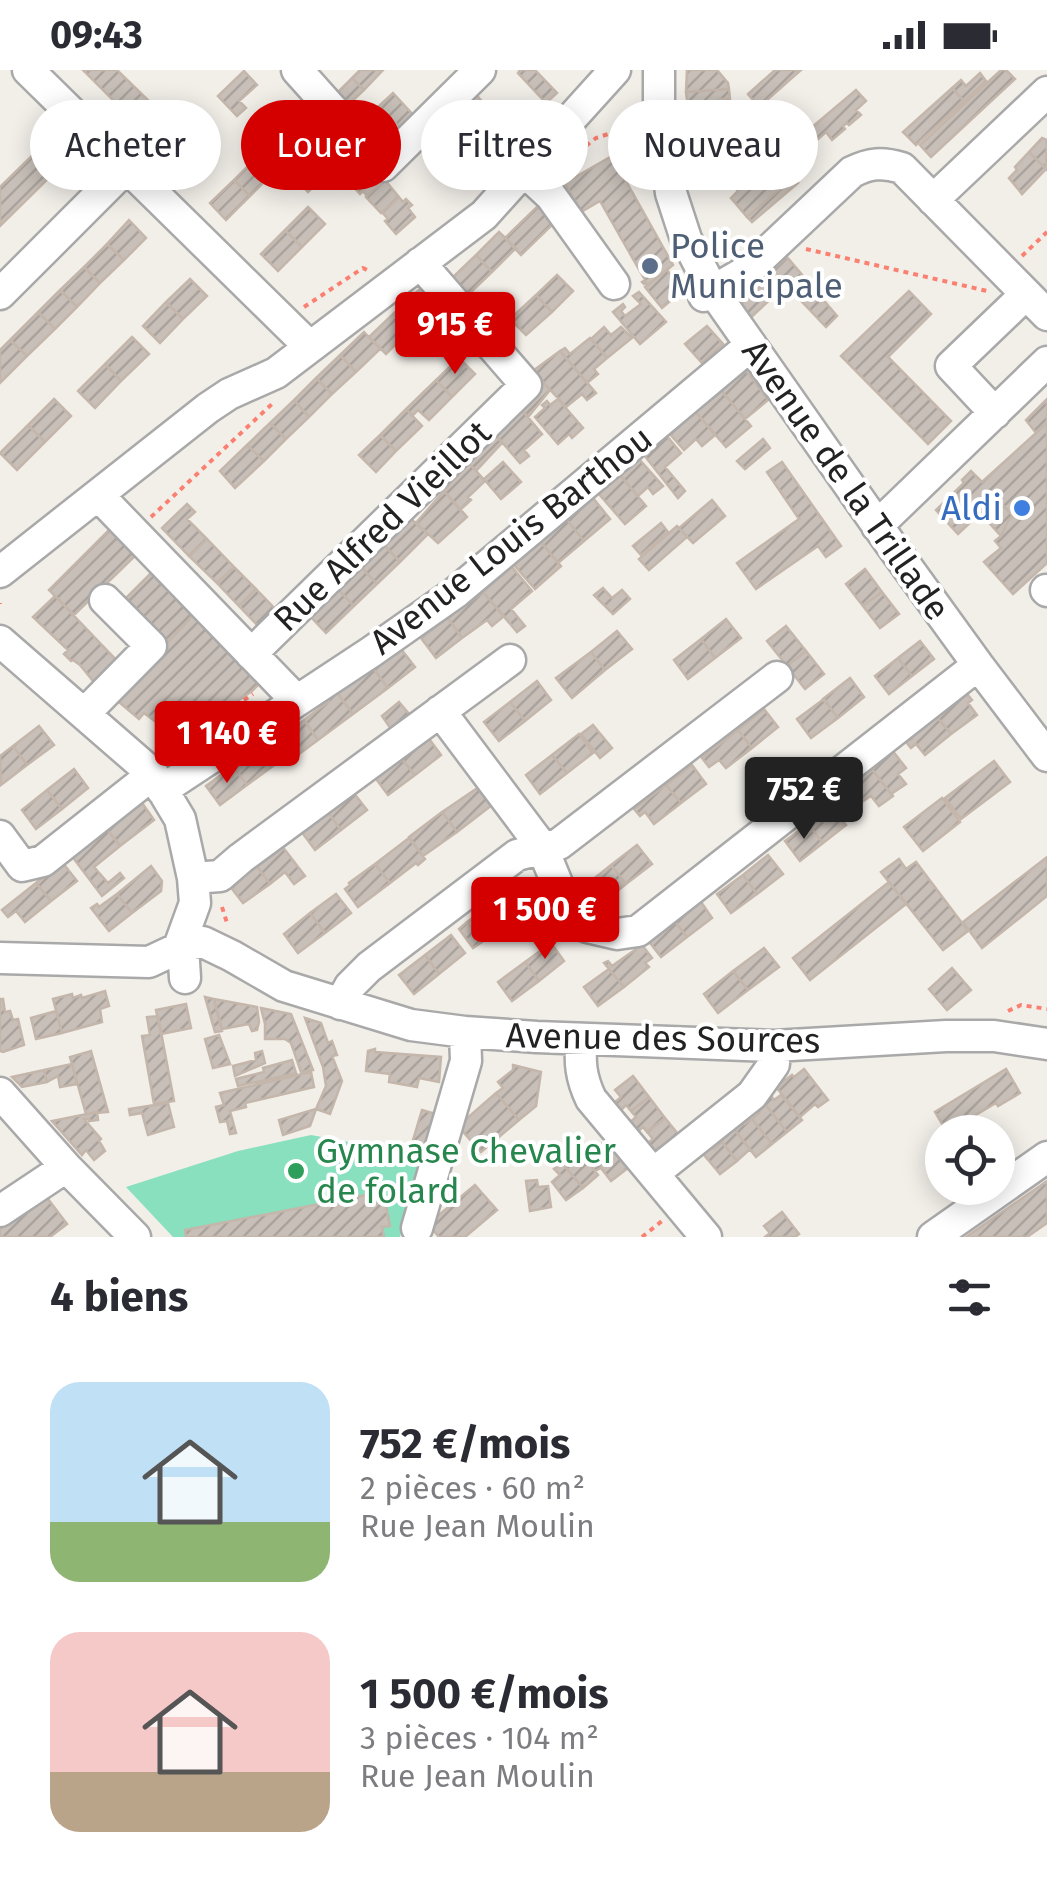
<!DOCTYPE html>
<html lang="fr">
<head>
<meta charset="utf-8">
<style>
	:root { --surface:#fff; --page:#f7f7f7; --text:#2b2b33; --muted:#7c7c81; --accent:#d40000 }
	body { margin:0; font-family:"Fira Sans",sans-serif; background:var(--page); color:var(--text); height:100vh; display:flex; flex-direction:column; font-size:38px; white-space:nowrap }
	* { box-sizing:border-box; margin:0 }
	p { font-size:32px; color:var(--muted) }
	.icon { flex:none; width:55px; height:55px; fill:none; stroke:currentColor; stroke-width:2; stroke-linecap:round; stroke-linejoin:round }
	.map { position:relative; height:1167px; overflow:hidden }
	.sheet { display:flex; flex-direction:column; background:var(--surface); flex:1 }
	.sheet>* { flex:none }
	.hud { position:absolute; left:30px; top:30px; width:988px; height:90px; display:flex; gap:20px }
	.buttons { position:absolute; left:925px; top:1045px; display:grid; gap:20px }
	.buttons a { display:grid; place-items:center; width:90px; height:90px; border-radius:50%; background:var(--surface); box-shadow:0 5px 25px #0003; font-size:50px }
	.price { position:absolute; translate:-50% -85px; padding:0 22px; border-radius:10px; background:var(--accent); color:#fff; font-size:32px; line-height:65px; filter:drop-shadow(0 2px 5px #0008) }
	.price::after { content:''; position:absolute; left:50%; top:60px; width:30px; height:22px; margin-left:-15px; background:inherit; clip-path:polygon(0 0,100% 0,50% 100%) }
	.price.on { background:#222; color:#fff }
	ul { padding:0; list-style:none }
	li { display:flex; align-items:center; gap:30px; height:250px; padding:0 50px }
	li span { display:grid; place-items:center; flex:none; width:280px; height:200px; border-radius:30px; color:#555 }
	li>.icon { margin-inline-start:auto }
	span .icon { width:120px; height:120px; fill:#fffc; stroke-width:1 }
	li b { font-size:42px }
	h2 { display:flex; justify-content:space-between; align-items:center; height:120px; padding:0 50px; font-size:42px }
	.pill { padding:0 35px; border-radius:45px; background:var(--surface); box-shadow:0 5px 25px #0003; font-size:35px; line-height:90px }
	.pill.on { background:var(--accent); color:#fff }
	.status { display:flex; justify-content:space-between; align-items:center; height:70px; padding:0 50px; background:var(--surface); direction:ltr }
	.status svg { height:28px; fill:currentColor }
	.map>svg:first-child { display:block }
</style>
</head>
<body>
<div class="status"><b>09:43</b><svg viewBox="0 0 49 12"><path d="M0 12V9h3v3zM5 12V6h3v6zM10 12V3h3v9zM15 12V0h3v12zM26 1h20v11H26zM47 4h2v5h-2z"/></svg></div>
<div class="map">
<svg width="1047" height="1167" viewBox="0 0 1047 1167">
	<defs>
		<pattern id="building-hatch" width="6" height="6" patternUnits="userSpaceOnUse" patternTransform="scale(2.5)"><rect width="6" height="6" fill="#c7bfb8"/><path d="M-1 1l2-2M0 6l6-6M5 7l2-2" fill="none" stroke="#aba49e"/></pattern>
	</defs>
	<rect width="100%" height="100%" fill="#f2efe9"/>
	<path fill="#88e0be" d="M311 1065 424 1086 400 1167H173L126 1117 238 1081Z"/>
	<path fill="url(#building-hatch)" stroke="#c4b6ab" stroke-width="2.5" d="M83 0H117L153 35 135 52Z
		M360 0H383L364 20 352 8Z
		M520 0H535L557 23 546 33 518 3Z
		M687 0H717L728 13 729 19 686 22Z
		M775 0H801L759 37 748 24Z
		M1001 0H1006L1015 9 931 87 920 75Z
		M244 1 257 15 239 31 246 38 237 46 218 26Z
		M980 3 986 11 964 31 952 18 961 10 966 16Z
		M352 8 364 20 348 35 333 27Z
		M470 18 488 38 465 60 447 41Z
		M952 18 964 31 916 75 903 62Z
		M729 19 730 29H718V35L710 36V42H705L702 46 689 48 686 22Z
		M856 20 866 31 856 40 861 45 849 55 847 53 843 56 845 59 832 70 826 62 809 77 792 58 803 49 811 58Z
		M393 23 415 47 402 60 379 36Z
		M312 27 344 64 331 76 303 45 291 56 287 51Z
		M718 29H730V36L693 69 689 48 702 46 705 42H710V36L718 35Z
		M730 36 743 48 738 54 745 61 725 79 721 75 710 85 695 67Z
		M444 44 463 65 444 83 424 63Z
		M1042 68 1047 70 1046 99 1029 82Z
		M47 71 66 91 0 156V117Z
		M355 77 369 93 345 116 340 110 346 105 337 95Z
		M762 82 771 92 777 87 793 108 747 147 731 128 738 121 729 110Z
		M1029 82 1046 99 1022 124 1009 108 1017 100 1015 97Z
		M612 86 673 195 648 215 646 213 644 214 642 212 645 210 600 131 581 142 565 113Z
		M257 87 273 103 250 126 234 110Z
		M369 93 385 110 367 126 363 121 360 124 349 112Z
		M313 95 324 107 308 122 297 110Z
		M793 108 798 113 752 152 747 147Z
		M234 110 250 126 226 150 210 133Z
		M385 110 399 127 381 143 366 127Z
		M399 127 403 132 406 129 412 135 408 138 415 147 396 164 385 151 388 149 382 142Z
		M538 136 554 153 521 185 505 168Z
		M308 137 325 154 302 177 285 160Z
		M129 150 146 168 124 190 107 174Z
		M285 160 302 177 278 201 261 184Z
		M499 162 516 178 492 202 476 185Z
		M107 174 124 190 100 213 84 197Z
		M476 185 492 202 468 225 451 209Z
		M787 187 837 246 826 257 784 213 780 216 769 203Z
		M84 197 100 213 77 237 60 220Z
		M667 200 683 220 662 238 645 217Z
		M557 205 573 221 552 242 536 225Z
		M190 209 207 226 183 249 166 232Z
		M764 213 775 225 748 250 736 238Z
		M423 216 438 232 409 260 393 244Z
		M60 220 77 237 55 259 38 242Z
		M909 221 931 244 888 287 951 351 928 374 841 286Z
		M639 222 666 252 640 274 613 242 623 234 625 237 621 241 625 246 641 234 633 226Z
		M536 225 552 242 526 265 510 249Z
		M166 232 183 249 160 273 143 256Z
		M38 242 55 259 27 286 10 270Z
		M393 244 409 261 386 284 369 267Z
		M707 256 723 274 702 293 685 274Z
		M604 257 611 265 621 257 632 268 607 288 591 269Z
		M364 262 380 279 356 302 340 285Z
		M132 267 149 284 121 311 105 294Z
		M590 268 607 288 594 299 598 304 587 313 560 281 565 278 570 284Z
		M10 270 27 286 0 313V280Z
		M560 281 596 323 587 330 582 324 566 337 533 301Z
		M340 285 356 302 332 324 316 308Z
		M459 288 475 304 452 327 436 310Z
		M105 294 121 311 95 338 78 321Z
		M745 299 768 330 745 349 720 319Z
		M316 308 332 324 309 347 294 330Z
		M436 310 452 327 429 350 418 340 412 346 406 339Z
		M541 310 550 320 528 347 519 337Z
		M720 319 751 356 726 377 695 341Z
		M54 329 71 346 45 372 28 355Z
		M558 329 583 358 572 368 569 364 558 374 535 347 545 338 542 335 547 331 550 335Z
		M1047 329V353L1036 363 1026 350Z
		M294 330 309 347 286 369 270 353Z
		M406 339 422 356 396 381 380 365Z
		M522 340 542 364 524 380 529 386 520 393 495 364Z
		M695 341 715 365 702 376 696 369 684 380 669 363Z
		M270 353 286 369 264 391 247 375Z
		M1047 353V493L1013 524 984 492 1001 478 995 471 1001 466 1008 451 1013 446 1003 435 978 450 976 447 958 464 936 440 964 413 962 410 971 401 982 412Z
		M28 355 45 372 17 400 0 383Z
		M495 364 502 373 476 401 469 393Z
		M380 365 396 381 376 402 359 385Z
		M666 365 681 383 665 397 685 421 678 428 644 385Z
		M763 369 770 378 745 399 737 391Z
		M247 375 264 391 235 418 220 401Z
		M639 389 663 416 653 424 648 417 638 426 620 405Z
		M503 392 521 412 501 429 484 409Z
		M782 392 841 476 826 487 818 476 756 519 737 493 799 449 767 402Z
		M469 393 485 411 468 427 471 430 460 440 444 421Z
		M620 405 646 436 625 454 598 423Z
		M444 421 467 447 438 473 416 453Z
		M593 428 610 449 584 471 567 450Z
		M712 430 725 446 693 473 679 458Z
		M187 434 195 442 187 449 207 469 189 486 162 458Z
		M1003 435 1013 446 1008 451 1001 466 983 446Z
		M411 449 428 464 400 492 384 475Z
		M567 450 584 471 558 493 541 472Z
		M661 453 668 462 641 485 633 476Z
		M677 456 687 467 649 500 639 489Z
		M110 459 136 485 74 545 49 520Z
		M207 469 234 497 217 513 189 486Z
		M541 472 561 496 535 519 514 495Z
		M384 475 400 492 377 514 361 497Z
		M234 497 256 519 239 536 217 513Z
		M361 497 377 514 354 536 338 519Z
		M512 497 532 521 511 539 525 556 517 562 483 522Z
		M865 499 882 522 863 536 846 514Z
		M152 502 194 544 168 572 126 528Z
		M603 518 612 528 622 520 630 529 613 544 594 525Z
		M256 519 279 543 262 560 239 536Z
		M338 519 354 536 326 563 310 546Z
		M483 522 504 546 492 556 487 550 462 568 448 548Z
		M882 522 899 544 880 558 863 536Z
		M55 526 120 594 97 616 80 595 73 590 71 591 64 584 68 580 33 547Z
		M194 544 257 609 258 615 252 621 180 670 144 643 139 649 119 632 152 590Z
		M448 548 462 568 436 588 421 568Z
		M726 549 741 568 715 588 701 569Z
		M786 556 806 581 787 596 767 571Z
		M617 561 632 579 605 600 591 582Z
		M701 569 715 588 688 609 674 590Z
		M920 571 934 589 912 606 898 588Z
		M401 579 415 597 388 618 374 599Z
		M806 581 824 604 805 619 787 596Z
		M591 582 605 600 572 628 556 608Z
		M898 588 912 606 889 624 875 606Z
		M369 593 388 618 353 644 333 617Z
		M850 608 864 627 838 648 823 629Z
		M537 611 551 630 525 651 510 632Z
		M333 617 353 644 318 670 304 650 329 631 323 624Z
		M968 625 972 630 968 633 977 645 951 664 936 646 962 626Z
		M824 629 838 648 811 668 797 649Z
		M399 632 410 645 391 659 382 646Z
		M510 632 525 651 499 671 484 652Z
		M764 639 778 657 752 678 738 660Z
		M936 646 951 664 925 685 916 674 911 678 906 672 912 669 910 666Z
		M304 650 318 670 291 690 277 670Z
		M593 655 612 678 600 688 581 664Z
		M39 656 54 675 27 695 13 676Z
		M738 660 752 678 726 698 719 690 709 697 702 688Z
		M579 664 593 683 567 703 552 685Z
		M427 666 441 685 415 705 400 687Z
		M267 672 272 679 265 684 273 696 247 715 233 696Z
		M13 676 27 695 1 715 0 686Z
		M892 680 906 698 898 704 906 714 891 724 870 697Z
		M552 685 567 703 540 724 526 705Z
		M400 687 415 705 388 725 374 706Z
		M994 691 1010 712 961 749 945 728Z
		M692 695 706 714 681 733 666 715Z
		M233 696 247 715 220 735 206 716Z
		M870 697 893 726 879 736 871 726 860 733 846 714Z
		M74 699 88 718 62 739 47 720Z
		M666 715 681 733 654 754 645 742 640 746 634 739Z
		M479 717 492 735 457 762 442 742Z
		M47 720 62 739 36 759 22 740Z
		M353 722 367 740 341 760 327 741Z
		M942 728 960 752 923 781 904 757Z
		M140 730 154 750 120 776 106 758Z
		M831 737 846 755 823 773 808 754Z
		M327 741 341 760 315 780 301 761Z
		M442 742 457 762 423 786 409 767Z
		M808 754 823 773 800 791 785 771Z
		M106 758 120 776 94 797 108 813 120 803 124 808 102 826 71 785Z
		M409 768 425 789 418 795 416 793 390 813 375 794Z
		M637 775 652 794 626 814 611 795Z
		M282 776 305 806 294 814 285 802 270 814 256 795Z
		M768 785 783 804 757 824 743 805Z
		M1047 787V826L982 878 963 852Z
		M899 789 906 799 916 792 968 861 943 880 881 802Z
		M62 792 77 811 51 831 36 813Z
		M375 794 390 813 358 837 345 819 350 815 349 813Z
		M256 795 270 814 243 833 229 815Z
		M611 795 626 814 590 843 573 818 583 811 586 815Z
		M151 796 162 811 161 821 132 843 117 824Z
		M743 805 757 824 731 843 717 824Z
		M889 812 906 834 810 910 793 888Z
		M36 813 51 831 25 852 16 841 8 847 2 840Z
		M519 813 521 817 526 813 531 820 527 824 533 832 508 852 493 833Z
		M117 824 132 843 109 861 91 838 97 834 99 837Z
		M336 824 351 843 325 863 310 843Z
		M699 829 712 848 687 867 673 849Z
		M493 833 508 852 482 872 467 852Z
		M310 843 325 863 298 883 284 864Z
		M673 849 687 867 661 887 647 869Z
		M467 852 482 872 473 878 459 859Z
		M451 865 465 883 439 904 425 885Z
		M551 873 564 891 539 911 525 892Z
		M642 875 652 888 645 893 649 897 624 917 604 893 608 891 612 896Z
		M764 878 779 897 748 920 733 901Z
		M425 885 439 904 414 924 399 905Z
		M525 892 539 911 512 931 498 912Z
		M952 898 971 920 947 940 929 919Z
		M609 899 624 917 598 936 584 917Z
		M733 901 748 920 718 943 704 924Z
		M105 921 109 936 100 939 102 952 62 963 53 929 72 924 73 928 81 925 82 928Z
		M205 927 214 929 222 961 215 962Z
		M0 929H3L5 942 10 941 13 950 18 949 24 975 3 982 0 981Z
		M214 929 257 937 259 952 257 960 252 961 249 954 222 959Z
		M186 934 191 958 161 964 156 940Z
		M261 938 291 944 313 1000 301 1002 291 973 285 969H265V954Z
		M56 941 62 963 36 969 31 948Z
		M158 946 174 1031 154 1034 142 966 150 965 147 947Z
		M305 948 321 953 328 973 332 971 337 985 332 986 342 1011 330 1044 316 1039 326 1016 323 997Z
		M219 965 230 994 213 998 205 969Z
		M375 979V982L441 987 439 1012 419 1008 417 1017 389 1012 390 1004 366 1001 368 981Z
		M91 981 108 1042 86 1044 70 987Z
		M262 981 265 993 235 1006 233 996 256 990 255 983Z
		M292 990 296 1003 238 1016 236 1009 264 1002 263 998Z
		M72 994 77 1014 60 1017 58 1006 47 1012 44 1000Z
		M513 995 541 1002 536 1036 519 1050 496 1023 503 1018 498 1012 513 1000Z
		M804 999 828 1030 818 1037 815 1034 800 1047 776 1017 792 1005 794 1007Z
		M1006 999 1020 1023 998 1036 996 1033 969 1049 971 1053 955 1062H947L935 1042Z
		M44 1000 47 1012 22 1017 12 1007Z
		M311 1002 314 1017 245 1033 246 1037 230 1041 236 1063 230 1064 227 1051 220 1052 216 1037 224 1035 220 1023Z
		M633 1006 649 1027 631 1041 626 1035 619 1042 613 1034 621 1027 615 1020Z
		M496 1023 519 1050 481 1082 458 1056Z
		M769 1023 774 1030 781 1025 802 1050 787 1062 761 1029Z
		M649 1027 665 1048 647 1062 643 1057 636 1063 628 1054 636 1047 631 1041Z
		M761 1029 787 1062 772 1074 752 1049 759 1043 753 1036Z
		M168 1033 174 1057 148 1065 142 1043 130 1045 129 1039Z
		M316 1039 310 1056 283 1065 279 1050Z
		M422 1040 436 1044 424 1081 411 1077Z
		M97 1042 98 1050 89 1051V1049H84L101 1069 99 1071 105 1081 94 1090 86 1080 82 1085 52 1051Z
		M665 1048 682 1069 664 1083 659 1077 651 1083 645 1075 653 1069 647 1062Z
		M739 1048 744 1054 752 1049 772 1074 756 1087 730 1054Z
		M730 1054 750 1079 737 1091 717 1065Z
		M607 1070 628 1098 611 1111 601 1098 595 1101 584 1087Z
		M708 1072 714 1079 722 1072 737 1091 720 1104 699 1079Z
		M570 1087 576 1094 584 1087 598 1105 583 1118 562 1093Z
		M562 1093 583 1118 566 1130 552 1112 560 1105 554 1099Z
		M537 1110 538 1117 548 1116 551 1137 530 1141 526 1111Z
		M1047 1111V1153L1027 1167H966Z
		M475 1115 497 1140 465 1167H439L428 1154Z
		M45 1125 67 1154 50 1167H0V1159Z
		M366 1125 368 1135 385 1131 390 1156 382 1157 384 1167H186L185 1160Z
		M782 1142 799 1164 795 1167H765L770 1163 764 1156Z"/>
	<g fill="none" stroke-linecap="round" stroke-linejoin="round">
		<defs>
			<path id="minor" d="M28 0 310 277
				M297 0 383 96 480 0
				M659 0V32L671 123 686 169 713 221 889 472 978 595 1047 686
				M523 100 551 126 614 214
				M933 130 1047 22
				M0 224 126 98
				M704 226 747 201 852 102C870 93 882 92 902 98L1047 245
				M995 343 951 296 1025 225
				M99 426 297 631
				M877 456 1047 292
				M0 502 208 338 229 324 276 303 484 145 615 0
				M1046 520 1047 521
				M0 571 153 704 180 749 193 808 195 833 179 877
				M251 584 526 315 420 193
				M440 641 542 777 571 847 587 857 617 864 638 861 978 595
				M84 644 151 576 105 530
				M162 720 371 582 455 523 751 275
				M0 766 22 796 43 791 153 704
				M193 808 220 806 241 788 510 590
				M183 876 185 908
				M0 888 149 892 183 876 203 872 232 886 284 916 411 955 465 962 537 967 774 976 946 966H994L1047 974
				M340 934 350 916 369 897 517 785 559 774 777 607
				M582 969C579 992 581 1008 591 1029L706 1167
				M0 1023 66 1097 135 1167
				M654 1103 752 1025 774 994V976
				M0 1141 66 1097
				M417 1158 466 991 465 962
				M933 1167 1047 1087"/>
		</defs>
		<use href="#minor" stroke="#a9a9a9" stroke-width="35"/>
		<path stroke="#fa8072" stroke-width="4" stroke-dasharray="5 5" stroke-linecap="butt" d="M578 82 596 68 636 55
			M806 179 987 221
			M1022 186 1047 162
			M304 237 363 198 367 200
			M151 447 272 334
			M0 533V534
			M172 681 171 679 253 624
			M222 837 228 856
			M1008 941 1021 935 1047 939
			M642 1167 662 1151"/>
		<use href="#minor" stroke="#fff" stroke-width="30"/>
	</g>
	<circle fill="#5c6f8a" stroke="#fff" stroke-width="4" cx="650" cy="196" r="10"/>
	<circle fill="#3f7fe0" stroke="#fff" stroke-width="4" cx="1022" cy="438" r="10"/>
	<circle fill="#2e9e5b" stroke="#fff" stroke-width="4" cx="296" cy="1101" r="10"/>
	<g text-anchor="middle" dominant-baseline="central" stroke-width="8" stroke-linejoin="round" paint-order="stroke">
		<g font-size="35" fill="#4e5e75" stroke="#fff" text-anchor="start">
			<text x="670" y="176">Police<tspan x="670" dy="40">Municipale</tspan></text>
		</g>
		<g font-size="35" fill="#222" stroke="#fff">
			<text transform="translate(846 410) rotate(55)">Avenue de la Trillade</text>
			<text transform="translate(382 456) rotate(-44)">Rue Alfred Vieillot</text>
			<text transform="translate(511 470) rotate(-38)">Avenue Louis Barthou</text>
			<text transform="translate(663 968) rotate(1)">Avenue des Sources</text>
		</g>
		<g font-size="35" fill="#366cbe" stroke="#fff" text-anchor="end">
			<text x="1002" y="438">Aldi</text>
		</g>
		<g font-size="35" fill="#27864d" stroke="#fff" text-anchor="start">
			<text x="316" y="1081">Gymnase Chevalier<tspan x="316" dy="40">de folard</tspan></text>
		</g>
	</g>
</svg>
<div class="buttons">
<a><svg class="icon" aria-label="locate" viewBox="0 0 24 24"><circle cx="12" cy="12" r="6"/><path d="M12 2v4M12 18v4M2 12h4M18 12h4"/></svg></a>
</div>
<b class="price" style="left:455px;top:307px">915 €</b>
<b class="price" style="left:227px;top:716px">1 140 €</b>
<b class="price on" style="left:804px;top:772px">752 €</b>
<b class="price" style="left:545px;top:892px">1 500 €</b>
<div class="hud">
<a class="pill">Acheter</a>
<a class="pill on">Louer</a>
<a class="pill">Filtres</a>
<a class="pill">Nouveau</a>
</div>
</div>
<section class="sheet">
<h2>4 biens<svg class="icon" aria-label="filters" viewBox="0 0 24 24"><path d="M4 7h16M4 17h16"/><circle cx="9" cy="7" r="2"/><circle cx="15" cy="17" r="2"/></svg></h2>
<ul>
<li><span style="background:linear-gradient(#bfe0f5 70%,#8fb573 0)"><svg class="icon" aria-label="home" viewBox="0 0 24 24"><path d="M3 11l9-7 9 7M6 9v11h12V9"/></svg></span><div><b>752 €/mois</b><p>2 pièces · 60 m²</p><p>Rue Jean Moulin</p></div></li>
<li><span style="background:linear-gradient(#f6c9c9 70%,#b9a48a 0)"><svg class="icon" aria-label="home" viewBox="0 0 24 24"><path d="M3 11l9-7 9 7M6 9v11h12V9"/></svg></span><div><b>1 500 €/mois</b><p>3 pièces · 104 m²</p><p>Rue Jean Moulin</p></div></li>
</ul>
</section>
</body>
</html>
